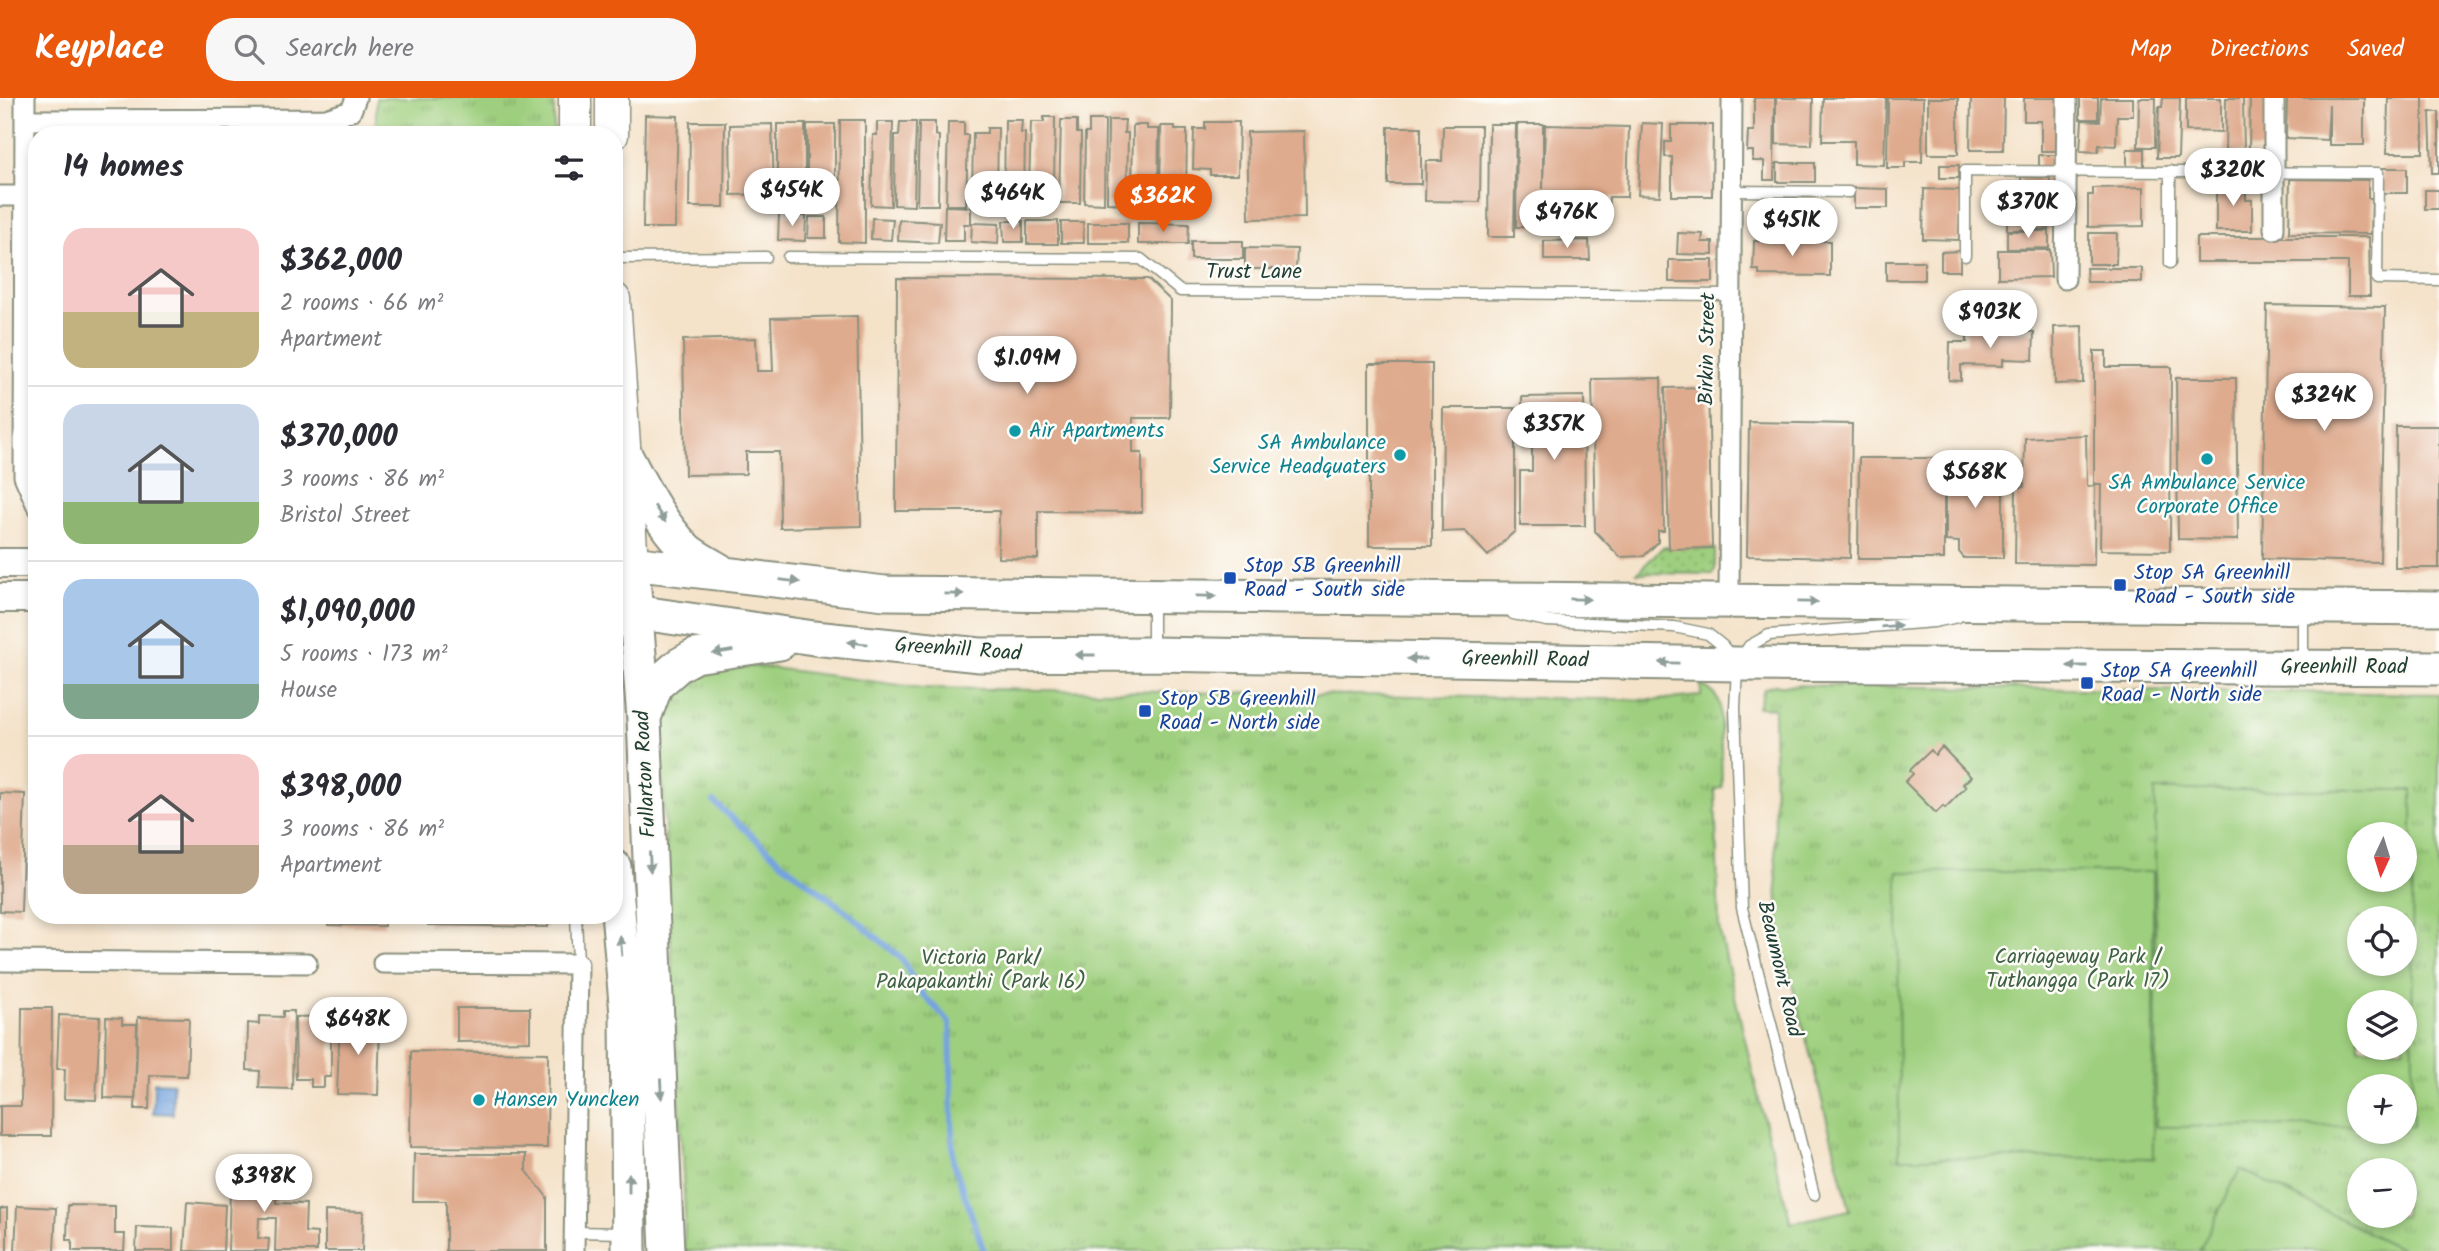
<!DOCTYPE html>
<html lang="en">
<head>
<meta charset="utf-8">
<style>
	:root { --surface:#fff; --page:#f7f7f7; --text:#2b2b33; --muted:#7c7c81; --line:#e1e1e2; --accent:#ea580c }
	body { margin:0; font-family:Kalam,sans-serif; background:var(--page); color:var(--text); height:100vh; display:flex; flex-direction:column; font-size:26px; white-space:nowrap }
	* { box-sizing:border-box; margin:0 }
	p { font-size:23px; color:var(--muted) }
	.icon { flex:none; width:38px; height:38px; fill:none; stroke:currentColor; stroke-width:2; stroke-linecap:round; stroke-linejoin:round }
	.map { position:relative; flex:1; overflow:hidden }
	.drawer { position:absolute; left:28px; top:28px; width:595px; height:798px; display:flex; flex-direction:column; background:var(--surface); border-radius:28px; box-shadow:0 4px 10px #0003 }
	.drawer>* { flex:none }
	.needle { width:46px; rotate:184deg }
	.fabs { position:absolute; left:2347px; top:724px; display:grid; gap:14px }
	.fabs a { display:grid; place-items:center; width:70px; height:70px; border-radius:50%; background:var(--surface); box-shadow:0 4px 10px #0003; font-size:35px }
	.price { position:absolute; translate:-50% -60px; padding:0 16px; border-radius:24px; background:#fff; color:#222; font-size:23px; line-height:46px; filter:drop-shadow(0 2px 4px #0008) }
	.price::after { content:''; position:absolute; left:50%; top:42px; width:21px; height:16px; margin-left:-10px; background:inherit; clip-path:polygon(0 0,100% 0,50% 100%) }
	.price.selected { background:var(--accent); color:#fff }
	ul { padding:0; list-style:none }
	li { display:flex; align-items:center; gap:21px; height:175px; padding:0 35px }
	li+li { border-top:2px solid var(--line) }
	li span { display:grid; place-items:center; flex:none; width:196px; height:140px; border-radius:21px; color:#555 }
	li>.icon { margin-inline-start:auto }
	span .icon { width:84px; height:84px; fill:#fffc; stroke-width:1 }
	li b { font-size:30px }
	h2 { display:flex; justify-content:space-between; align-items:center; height:84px; padding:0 35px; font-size:30px }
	header { display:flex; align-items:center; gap:42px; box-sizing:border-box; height:98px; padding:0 35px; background:var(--accent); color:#fff }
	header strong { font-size:33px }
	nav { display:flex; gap:38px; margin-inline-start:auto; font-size:24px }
	.search { width:490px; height:63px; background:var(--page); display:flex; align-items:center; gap:18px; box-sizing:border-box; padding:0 24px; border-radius:28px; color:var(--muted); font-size:26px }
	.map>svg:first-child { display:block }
</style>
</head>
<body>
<header>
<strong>Keyplace</strong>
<div class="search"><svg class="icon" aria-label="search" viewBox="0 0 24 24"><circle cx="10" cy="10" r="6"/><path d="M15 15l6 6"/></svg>Search here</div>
<nav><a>Map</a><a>Directions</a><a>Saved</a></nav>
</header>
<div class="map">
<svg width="2439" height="1153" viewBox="0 0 2439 1153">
	<defs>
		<pattern id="grass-dots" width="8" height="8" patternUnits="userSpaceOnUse" patternTransform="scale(1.75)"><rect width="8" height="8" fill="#9ecf7e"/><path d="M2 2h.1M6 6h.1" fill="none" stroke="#80a968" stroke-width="1.8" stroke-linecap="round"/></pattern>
		<pattern id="park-tufts" width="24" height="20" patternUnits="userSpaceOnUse" patternTransform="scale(1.75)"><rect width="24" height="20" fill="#9ecf7e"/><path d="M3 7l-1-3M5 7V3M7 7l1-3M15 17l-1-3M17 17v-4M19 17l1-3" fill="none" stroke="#80a968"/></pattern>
		<pattern id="water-ripples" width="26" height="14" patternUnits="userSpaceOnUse" patternTransform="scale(1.75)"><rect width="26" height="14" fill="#75a3de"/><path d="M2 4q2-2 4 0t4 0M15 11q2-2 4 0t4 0" fill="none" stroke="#5f86b5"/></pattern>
	</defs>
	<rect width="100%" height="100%" fill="#fdfcf7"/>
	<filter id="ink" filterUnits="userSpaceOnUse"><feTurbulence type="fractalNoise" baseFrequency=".0143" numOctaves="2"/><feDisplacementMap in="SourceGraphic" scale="14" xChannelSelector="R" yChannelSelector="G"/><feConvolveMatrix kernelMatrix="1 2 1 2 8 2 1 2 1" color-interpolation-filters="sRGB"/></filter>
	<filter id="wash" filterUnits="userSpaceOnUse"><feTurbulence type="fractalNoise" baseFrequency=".00686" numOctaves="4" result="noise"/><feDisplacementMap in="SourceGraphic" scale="28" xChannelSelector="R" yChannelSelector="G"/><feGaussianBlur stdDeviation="1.57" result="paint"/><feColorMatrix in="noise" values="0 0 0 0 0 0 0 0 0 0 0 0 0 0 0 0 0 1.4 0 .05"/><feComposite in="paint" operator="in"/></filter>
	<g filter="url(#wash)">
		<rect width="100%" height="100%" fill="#f4e2c9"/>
		<path fill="url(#grass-dots)" stroke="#5e8659" stroke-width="2" d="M1663 449 1715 451V472L1712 476 1637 475Z"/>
		<path fill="url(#park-tufts)" stroke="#5e8659" stroke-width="2" fill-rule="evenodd" d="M376 0H554V37H376Z
			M728 567 765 569 922 590 1658 602 1701 598V587C1710 591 1717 597 1720 607L1722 690 1715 691 1719 830 1761 1010 1791 1125 1850 1112 1780 839 1775 750 1774 610 1758 609 1764 591 1774 587 2439 596V1153H684L685 1116 659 616 674 585 700 570ZM2359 737H2404V782H2359ZM2359 821H2404V866H2359ZM2359 905H2404V950H2359ZM2359 989H2404V1034H2359ZM2359 1073H2404V1118H2359Z"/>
		<path fill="#9ecf7e" stroke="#5e8659" stroke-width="2" fill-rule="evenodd" d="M2155 692H2412L2413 1028H2405L2404 989H2359V1028L2156 1029ZM2359 737H2404V782H2359ZM2359 821H2404V866H2359ZM2359 905H2404V950H2359Z
			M1898 774H2153V1060H1899Z
			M2240 1071 2405 1153H2199Z"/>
		<path fill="url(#water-ripples)" stroke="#4a7089" stroke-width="2" d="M154 984 173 985V1016L153 1015Z"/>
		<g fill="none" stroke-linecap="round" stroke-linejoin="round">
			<path stroke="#75a3de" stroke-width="6" d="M714 704 785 767 847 814 902 861 918 891 950 925 953 1063 984 1153"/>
		</g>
		<g id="blocks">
			<path fill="#dfab8e" d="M1754 0H1775L1774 82H1764V63H1753V53H1747L1748 33H1754Z
				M1776 0H1813L1812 47 1776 46Z
				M1823 0H1886L1884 67 1854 66V43H1822Z
				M1888 0H1923L1922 64H1905V70H1887Z
				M1928 0H1958V56H1928Z
				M1971 0H2004L2003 52H1970Z
				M2024 0H2057L2058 53H2041V23H2024Z
				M2080 0H2098V21H2080Z
				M2101 0H2133V18H2117L2116 48 2099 47 2098 54 2080 53 2082 22 2100 23Z
				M2139 0H2156L2155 49H2138Z
				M2163 0H2180L2178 60H2157L2159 9H2162Z
				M2186 0H2221V34L2186 33Z
				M2226 0H2243L2244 54H2225Z
				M2250 0H2268L2266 51H2249Z
				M2287 0H2364V47H2329V7L2327 42 2286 40Z
				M2388 0H2423V55H2387Z
				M2430 14H2439V75H2432Z
				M645 17 678 18 675 130H643Z
				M1044 19H1055L1054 89H1029L1031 24H1044Z
				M840 22H865V145L839 144Z
				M1005 22H1022L1021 35H1025L1024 105H1004Z
				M1061 22H1077V35H1081L1080 105H1059Z
				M1089 22H1105L1104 106 1084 105 1085 35H1089Z
				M1108 22H1125L1124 35H1128L1127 106 1107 105Z
				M690 24H725L724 109H689Z
				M877 24H893L891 108 871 107 873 37H877Z
				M900 24H916L914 108 894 107 895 37H899Z
				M919 24H935V37L939 38 938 107H917Z
				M948 24H964V37H968L966 107H946Z
				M1205 24H1239L1238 77H1210V72L1193 71 1194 31H1205Z
				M1642 25 1663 26 1660 98 1638 97Z
				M772 26 774 96 731 97 730 27Z
				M777 26H805V89H777Z
				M807 26H835V89H807Z
				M1489 26H1516L1514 139H1488Z
				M1517 26H1543V91L1545 27 1629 29 1627 99H1609L1608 121 1542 119V129H1516Z
				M1133 27H1147V31H1159L1158 100 1132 99Z
				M1671 27H1713L1712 98H1672V59H1665V44H1671Z
				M1161 28H1175V32H1187L1186 101 1160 100Z
				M1443 28H1481L1480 104 1425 103 1426 63H1442Z
				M1388 29H1421V86H1388Z
				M987 30H998L997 100 972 99 973 35H987Z
				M1304 33 1305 120 1249 121 1247 34Z
				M2127 51H2144V69H2127Z
				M2039 57H2058V71L2039 70Z
				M1777 65H1815V84H1777Z
				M1940 67H1959V80H1940Z
				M2382 70H2407V95H2382Z
				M2021 79 2050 80 2049 111 2021 110Z
				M2290 81 2368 82V100H2372L2371 136 2289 135Z
				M2216 84H2246V102H2252V133H2216Z
				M2144 89V128L2088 129V97H2093V90Z
				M1854 90 1888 91V110H1854Z
				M1924 91 1961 92 1959 142 1923 141Z
				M2425 92H2439V111H2425Z
				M1756 104H1814V139H1756Z
				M945 108 971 109V126H964V143H944Z
				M2049 113V131L2007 132V114Z
				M779 116 806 118 805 143 778 142Z
				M809 119H826V140H808Z
				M872 120 893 121 891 142 871 141Z
				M899 122 940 124 938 145 898 143Z
				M1003 123H1023V144H1004Z
				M1027 123H1058V146H1027Z
				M1061 124H1083L1084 145H1061Z
				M972 125 999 126 998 146 971 144Z
				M1088 125H1128V145H1088Z
				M1138 125 1189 126 1188 146H1138Z
				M2007 133H2049V150L2007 151Z
				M1678 135 1703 136 1702 144H1713V157L1677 156Z
				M2089 135H2117L2116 166H2089Z
				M2196 139H2369L2370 198H2348V164H2196Z
				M1589 142 1590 162H1544V143Z
				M1191 143H1243V161H1191Z
				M1754 143H1830V178L1759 177V172H1753Z
				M1245 150 1297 151 1296 171H1245Z
				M1998 152H2050L2051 179 1998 180Z
				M1960 153V173H1941V154Z
				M1669 162H1713V184H1669Z
				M1886 163H1924V182H1886Z
				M2086 170H2142V184H2087Z
				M897 180 1148 181 1171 203 1170 320H1133V355H1142V414L1038 413V461L998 460 999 413H896Z
				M2267 207 2385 209 2380 464 2262 461Z
				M857 218 861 428 780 430 779 354H746V376L685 377 683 242 756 240 757 273H773L771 220Z
				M2082 228 2083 285 2055 286 2054 229Z
				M1967 232 2034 234 2033 262 2003 261V268L1961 267V283L1949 282 1950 244H1967Z
				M2094 253H2106V269H2171L2170 453 2100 452 2101 386H2094Z
				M1369 266H1432V448H1369Z
				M1661 280 1664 433H1658V444L1644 458 1620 459 1595 433 1592 281Z
				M2176 280H2236L2238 442 2178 441Z
				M1708 289 1712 450 1669 451 1665 290Z
				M1584 298 1585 428H1520V373H1532V350H1523L1522 299Z
				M1443 310H1515V433L1488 458 1465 433 1442 434Z
				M1749 324 1852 326 1850 460 1747 458Z
				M2396 328H2439V470H2395Z
				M2086 337 2087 388 2095 387 2094 467 2015 466 2016 389H2024L2025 340Z
				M1859 360H1944V461H1858Z
				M1946 367H2003V460H1964L1959 454V444L1946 443Z
				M1942 649 1971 679 1963 686 1966 689 1945 710 1943 708 1936 715 1905 684 1913 676 1910 672 1931 652 1935 657Z
				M0 695 25 696 21 814 0 813Z
				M218 817H258V822L218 821Z
				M264 817H309V821H264Z
				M328 817H384V828L328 827Z
				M429 817H549L548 829 428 827Z
				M22 910H52L51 1038H0V1008H21Z
				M457 910H530V943L457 944Z
				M283 913H294L292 991 259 990 260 973 247 972 248 925 259 926V918L283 919Z
				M59 917 100 919 96 1002 64 1001 65 971H57Z
				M331 918V979H324V989H311V981H296L295 919Z
				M340 918 369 919V927H380L378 997 337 996Z
				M106 919 122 920V926H137L135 1001 104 1000Z
				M138 919 189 920 187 978 150 977 149 1011H135Z
				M411 953 548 955 547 1050 410 1049Z
				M414 1056H526V1072L547 1099V1153H446V1103H413Z
				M231 1065 257 1066V1075L277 1076 276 1105 306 1106 305 1134 317 1135V1153H275L276 1120H259L258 1140 269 1141 268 1153H228Z
				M187 1104 225 1107 223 1153H184Z
				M68 1107 115 1108V1136H125L124 1153H72V1142H67Z
				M17 1108 56 1110 54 1153H15Z
				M7 1110V1153H0V1111Z
				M325 1113 363 1114 362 1153H325Z
				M137 1129 173 1130V1153H136Z"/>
		</g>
	</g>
	<g filter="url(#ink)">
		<use href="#blocks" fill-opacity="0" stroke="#8a907e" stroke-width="2"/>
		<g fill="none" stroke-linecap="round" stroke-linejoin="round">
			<defs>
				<path id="service" d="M1733 93 1849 94
					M1965 158V73L2378 75 2377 181 2439 182
					M788 159 1141 161 1180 193 1732 197
					M614 160 766 159
					M2170 165V73
					M1153 501V549
					M1513 516 1547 523 1674 529 1708 536 1723 548 1731 558
					M1741 560 1749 548 1769 537 1934 524 1958 519
					M2303 564V513
					M1737 570 1735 610 1742 810 1814 1097
					M576 817 578 866
					M574 1134 625 1135"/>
				<path id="minor" d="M25 0 24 378 37 408
					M25 22 326 21 351 13 356 0
					M0 98H24
					M2274 131V0
					M2065 181 2067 0
					M1729 503 1732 0
					M0 863 307 865
					M383 865 578 866 574 1153"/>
				<path id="secondary" d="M0 465H37
					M0 500H37"/>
				<path id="primary" d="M575 37V0
					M612 37V0
					M614 201 632 465"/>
				<path id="trunk" d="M625 357C642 389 660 425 686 451 695 459 708 465 719 472
					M614 463 885 495 2439 510
					M632 465 644 622 667 1153
					M614 511 814 540 980 557 1153 556 1737 566 2439 570
					M644 620 656 587 679 567 695 558 780 545
					M614 769 627 916 629 1153"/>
			</defs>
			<use href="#service" stroke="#8a907e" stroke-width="13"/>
			<use href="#minor" stroke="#8a907e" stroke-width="23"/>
			<use href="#secondary" stroke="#8a907e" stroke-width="32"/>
			<use href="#primary" stroke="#8a907e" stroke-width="35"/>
			<use href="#trunk" stroke="#8a907e" stroke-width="37"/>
			<use href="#service" stroke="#fff" stroke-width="10"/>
			<use href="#minor" stroke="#fff" stroke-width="19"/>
			<use href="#secondary" stroke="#fff" stroke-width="28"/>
			<use href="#primary" stroke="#fff" stroke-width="32"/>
			<use href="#trunk" stroke="#fff" stroke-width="33"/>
		</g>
		<defs><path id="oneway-solid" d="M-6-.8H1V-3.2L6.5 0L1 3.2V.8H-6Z" transform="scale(1.75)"/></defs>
		<g fill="#8f9e9a">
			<use href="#oneway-solid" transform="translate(660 416) rotate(56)"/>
			<use href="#oneway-solid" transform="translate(790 483) rotate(7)"/>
			<use href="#oneway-solid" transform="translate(954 496) rotate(1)"/>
			<use href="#oneway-solid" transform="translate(1206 498) rotate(1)"/>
			<use href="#oneway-solid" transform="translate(1580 501) rotate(1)"/>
			<use href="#oneway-solid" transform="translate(1808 504) rotate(1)"/>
			<use href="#oneway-solid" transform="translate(1891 528) rotate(-5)"/>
			<use href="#oneway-solid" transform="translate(858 545) rotate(-174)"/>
			<use href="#oneway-solid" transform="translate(723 554) rotate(171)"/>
			<use href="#oneway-solid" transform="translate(1085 557) rotate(180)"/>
			<use href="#oneway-solid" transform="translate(1417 561) rotate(-179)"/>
			<use href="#oneway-solid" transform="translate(1669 565) rotate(-179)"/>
			<use href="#oneway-solid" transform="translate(2077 568) rotate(-180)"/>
			<use href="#oneway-solid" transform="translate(650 764) rotate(87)"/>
			<use href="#oneway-solid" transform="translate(621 848) rotate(-95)"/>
			<use href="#oneway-solid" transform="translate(661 991) rotate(87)"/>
			<use href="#oneway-solid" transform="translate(629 1085) rotate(-90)"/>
		</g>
	</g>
	<g fill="#0f9aa8" stroke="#fdfcf7" stroke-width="2.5">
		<circle cx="1015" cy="333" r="7"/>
		<circle cx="1400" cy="357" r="7"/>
		<circle cx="2207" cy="361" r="7"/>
		<circle cx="479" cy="1002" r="7"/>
	</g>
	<g fill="#1a4fb4" stroke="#fdfcf7" stroke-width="2.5">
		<rect x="1223" y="473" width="14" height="14" rx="3.5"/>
		<rect x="2113" y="480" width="14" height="14" rx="3.5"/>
		<rect x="2080" y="578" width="14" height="14" rx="3.5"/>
		<rect x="1138" y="606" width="14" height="14" rx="3.5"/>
	</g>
	<g text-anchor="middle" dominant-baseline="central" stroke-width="5" stroke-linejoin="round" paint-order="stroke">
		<g font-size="21" fill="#1f3d34" stroke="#fdfcf7">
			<text x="1254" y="174">Trust Lane</text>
			<text transform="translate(1708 251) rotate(-89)">Birkin Street</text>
			<text transform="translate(958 552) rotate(4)">Greenhill Road</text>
			<text transform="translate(1525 562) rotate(1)">Greenhill Road</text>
			<text x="2344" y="569">Greenhill Road</text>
			<text transform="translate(646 676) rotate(-93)">Fullarton Road</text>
			<text transform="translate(1779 871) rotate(77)">Beaumont Road</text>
		</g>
		<g font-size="21" fill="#0d838f" stroke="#fdfcf7" text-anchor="start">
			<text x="1029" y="333">Air Apartments</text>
			<text x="1386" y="345" text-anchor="end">SA Ambulance<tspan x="1386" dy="24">Service Headquaters</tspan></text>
			<text x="2207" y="385" text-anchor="middle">SA Ambulance Service<tspan x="2207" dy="24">Corporate Office</tspan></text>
			<text x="493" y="1002">Hansen Yuncken</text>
		</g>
		<g font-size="21" fill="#164399" stroke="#fdfcf7" text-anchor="start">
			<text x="1244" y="468">Stop 5B Greenhill<tspan x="1244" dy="24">Road - South side</tspan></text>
			<text x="2134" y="475">Stop 5A Greenhill<tspan x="2134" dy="24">Road - South side</tspan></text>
			<text x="2101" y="573">Stop 5A Greenhill<tspan x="2101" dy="24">Road - North side</tspan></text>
			<text x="1159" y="601">Stop 5B Greenhill<tspan x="1159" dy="24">Road - North side</tspan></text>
		</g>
		<g font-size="21" fill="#3f6246" stroke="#fdfcf7">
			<text x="2078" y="859">Carriageway Park /<tspan x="2078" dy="24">Tuthangga (Park 17)</tspan></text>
			<text x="981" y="860">Victoria Park/<tspan x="981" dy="24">Pakapakanthi (Park 16)</tspan></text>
		</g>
	</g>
</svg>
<div class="fabs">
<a><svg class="needle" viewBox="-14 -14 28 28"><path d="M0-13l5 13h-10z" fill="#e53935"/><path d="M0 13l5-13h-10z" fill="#7c7c81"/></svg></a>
<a><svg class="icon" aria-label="locate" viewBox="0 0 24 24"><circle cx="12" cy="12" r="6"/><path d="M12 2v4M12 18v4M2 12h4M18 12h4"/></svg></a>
<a><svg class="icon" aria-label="layers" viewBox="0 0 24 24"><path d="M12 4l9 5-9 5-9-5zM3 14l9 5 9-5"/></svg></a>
<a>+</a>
<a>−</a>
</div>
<b class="price" style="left:2233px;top:110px">$320K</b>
<b class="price" style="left:792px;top:130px">$454K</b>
<b class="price" style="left:1013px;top:133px">$464K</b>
<b class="price selected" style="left:1163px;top:136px">$362K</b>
<b class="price" style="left:2028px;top:142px">$370K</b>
<b class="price" style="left:1567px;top:152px">$476K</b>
<b class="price" style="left:1792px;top:160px">$451K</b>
<b class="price" style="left:1990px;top:252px">$903K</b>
<b class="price" style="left:1027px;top:298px">$1.09M</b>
<b class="price" style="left:2324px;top:335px">$324K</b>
<b class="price" style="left:1554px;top:364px">$357K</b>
<b class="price" style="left:1975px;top:412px">$568K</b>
<b class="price" style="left:358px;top:959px">$648K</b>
<b class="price" style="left:264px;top:1116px">$398K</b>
<section class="drawer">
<h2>14 homes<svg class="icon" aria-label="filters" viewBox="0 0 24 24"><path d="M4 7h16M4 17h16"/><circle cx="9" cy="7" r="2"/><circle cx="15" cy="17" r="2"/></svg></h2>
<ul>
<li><span style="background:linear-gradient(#f6c9c9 60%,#c2b280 0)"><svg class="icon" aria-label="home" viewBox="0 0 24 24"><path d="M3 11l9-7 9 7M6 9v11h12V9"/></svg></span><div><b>$362,000</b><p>2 rooms · 66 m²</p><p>Apartment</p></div></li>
<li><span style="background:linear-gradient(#c9d6e8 70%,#8fb573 0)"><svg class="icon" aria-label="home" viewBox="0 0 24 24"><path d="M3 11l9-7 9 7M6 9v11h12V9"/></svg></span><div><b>$370,000</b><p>3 rooms · 86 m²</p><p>Bristol Street</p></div></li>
<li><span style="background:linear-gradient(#a9c7e8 75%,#7fa58c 0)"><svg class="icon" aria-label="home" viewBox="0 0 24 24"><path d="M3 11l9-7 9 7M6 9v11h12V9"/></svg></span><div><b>$1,090,000</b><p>5 rooms · 173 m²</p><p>House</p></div></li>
<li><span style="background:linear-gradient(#f6c9c9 65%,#b9a48a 0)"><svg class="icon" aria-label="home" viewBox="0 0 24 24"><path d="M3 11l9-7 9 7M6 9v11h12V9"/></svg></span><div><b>$398,000</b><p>3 rooms · 86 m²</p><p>Apartment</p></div></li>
</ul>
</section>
</div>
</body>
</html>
